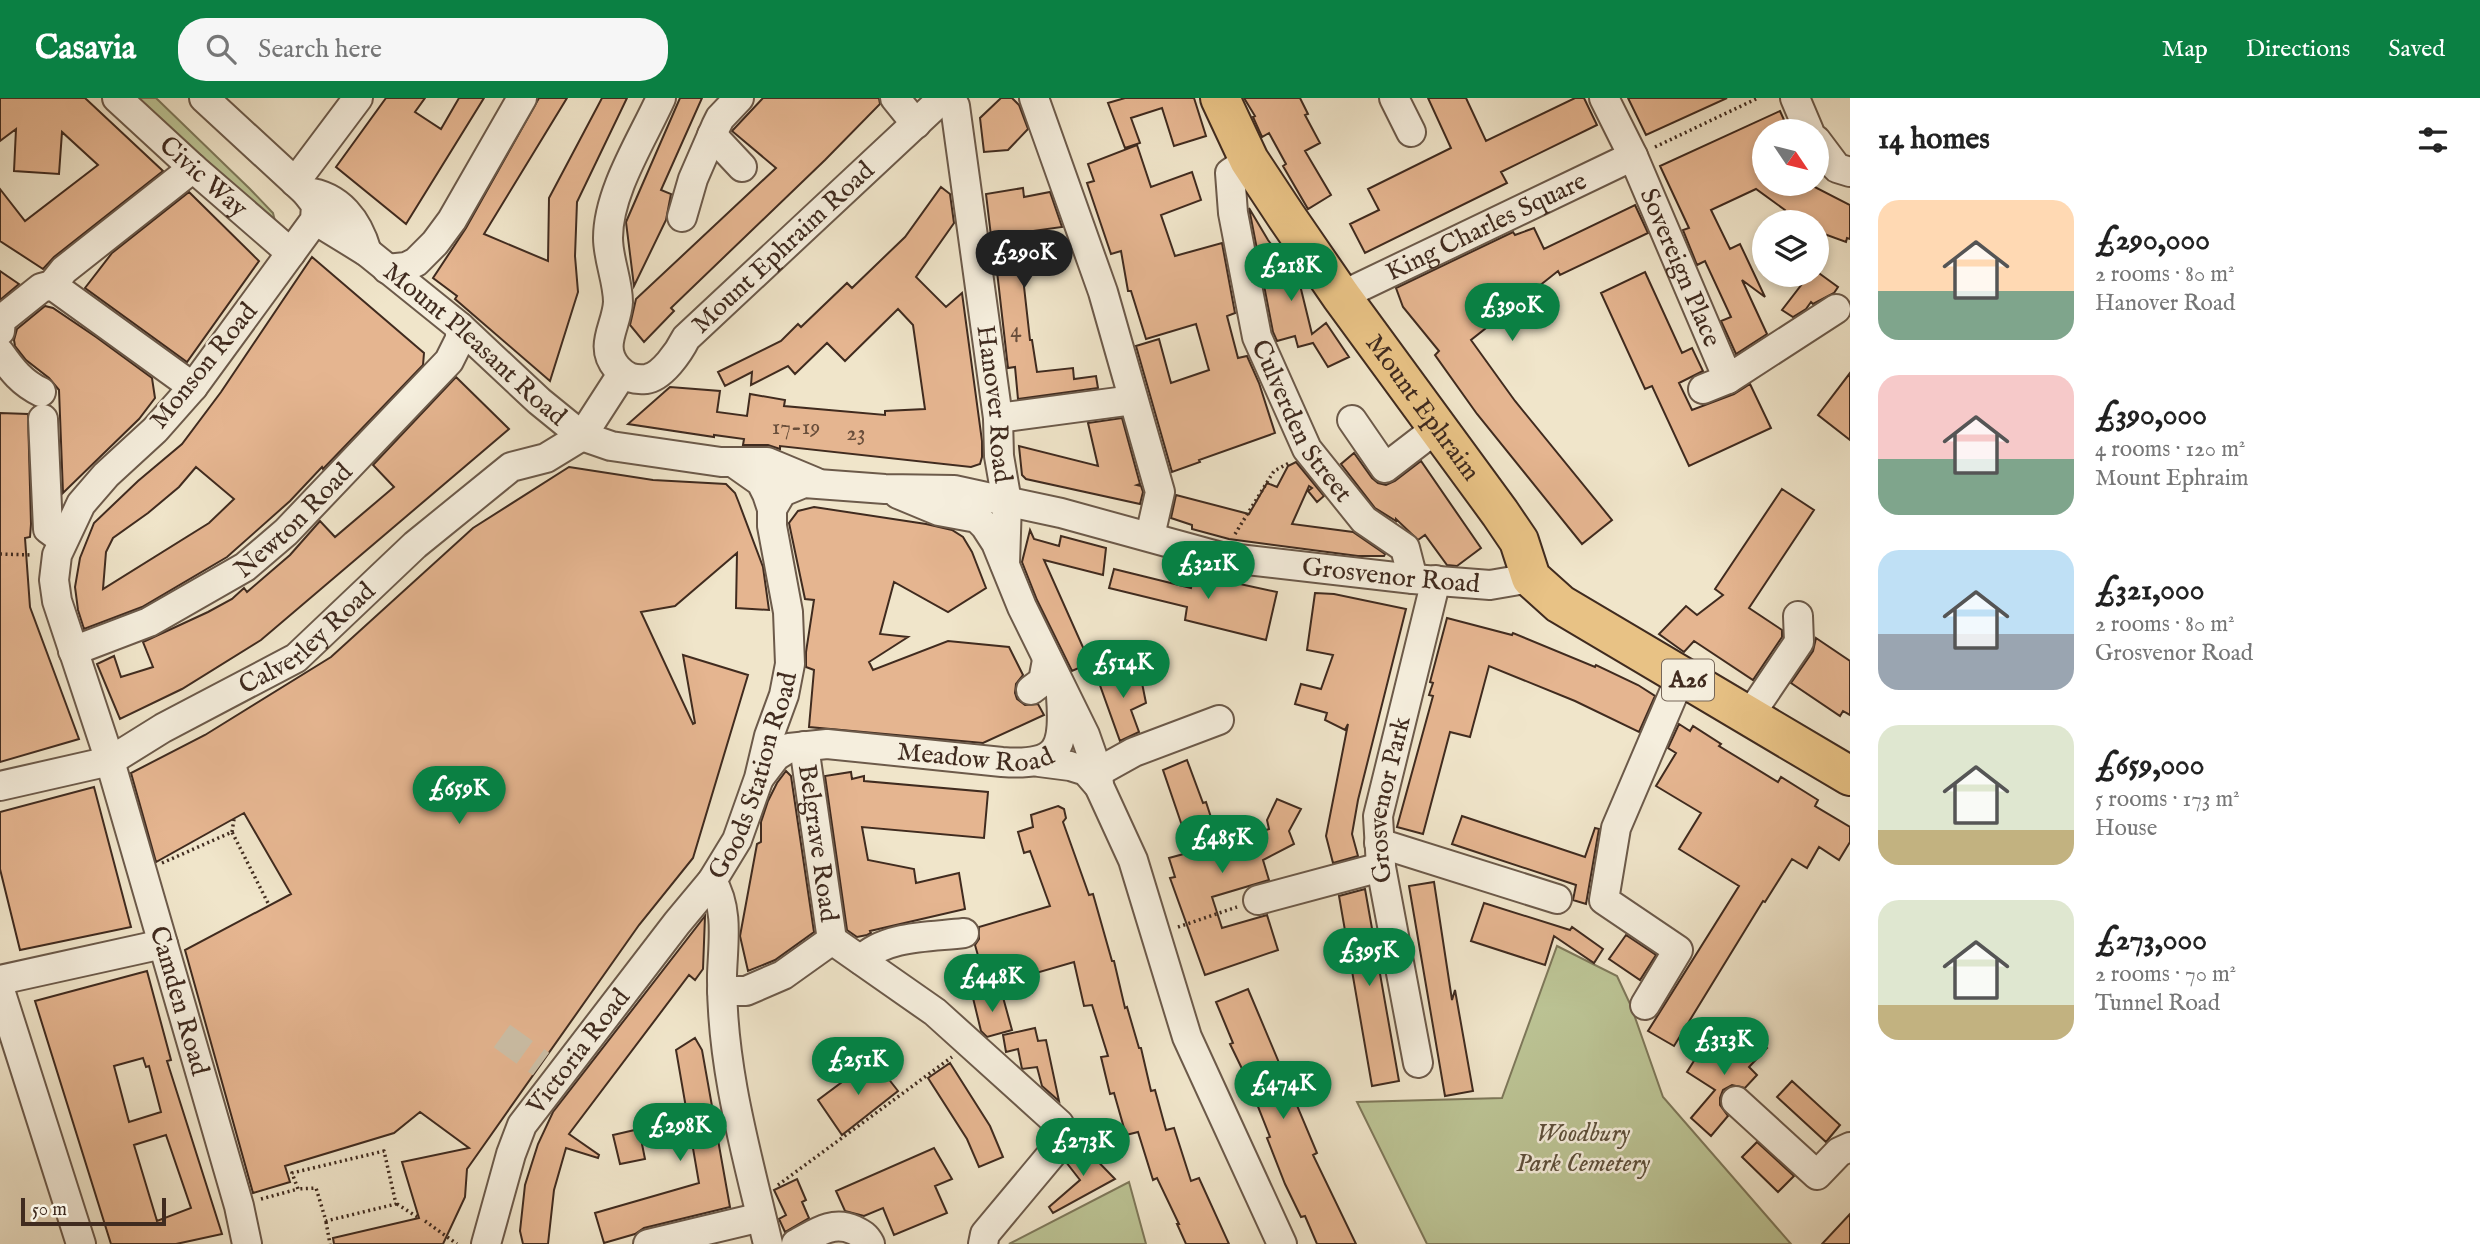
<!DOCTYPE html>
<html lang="en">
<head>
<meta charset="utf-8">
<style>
	:root { --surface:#fff; --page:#f6f6f6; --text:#222; --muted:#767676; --accent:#0b8043 }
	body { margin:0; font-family:"IM FELL English",serif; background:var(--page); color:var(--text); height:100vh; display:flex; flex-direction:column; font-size:26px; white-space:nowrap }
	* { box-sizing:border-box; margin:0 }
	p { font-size:23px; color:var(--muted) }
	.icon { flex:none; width:38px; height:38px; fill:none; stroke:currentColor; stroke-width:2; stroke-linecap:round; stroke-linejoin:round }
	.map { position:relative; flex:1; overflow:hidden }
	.details { display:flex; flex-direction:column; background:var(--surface); width:630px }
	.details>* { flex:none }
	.needle { width:46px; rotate:125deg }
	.controls { position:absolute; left:1752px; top:21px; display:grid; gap:14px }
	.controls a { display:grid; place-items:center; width:77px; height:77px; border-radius:50%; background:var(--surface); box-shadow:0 4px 10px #0003; font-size:35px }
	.scale { position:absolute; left:21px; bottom:18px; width:145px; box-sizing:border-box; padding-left:7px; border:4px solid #402b1f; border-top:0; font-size:19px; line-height:24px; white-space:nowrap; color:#402b1f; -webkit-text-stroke:5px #f5eedd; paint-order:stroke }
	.price { position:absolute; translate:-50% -60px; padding:0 16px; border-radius:24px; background:var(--accent); color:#fff; font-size:23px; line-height:46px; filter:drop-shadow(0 2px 4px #0008) }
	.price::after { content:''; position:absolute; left:50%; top:42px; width:21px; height:16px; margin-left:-10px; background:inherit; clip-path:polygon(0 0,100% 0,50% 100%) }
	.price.current { background:#222; color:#fff }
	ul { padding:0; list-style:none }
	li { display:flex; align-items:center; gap:21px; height:175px; padding:0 28px }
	li span { display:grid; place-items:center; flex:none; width:196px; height:140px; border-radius:21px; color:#555 }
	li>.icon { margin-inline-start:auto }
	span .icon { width:84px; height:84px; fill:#fffc; stroke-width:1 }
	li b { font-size:30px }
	h2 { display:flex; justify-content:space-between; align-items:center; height:84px; padding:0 28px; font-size:30px }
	header { display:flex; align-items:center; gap:42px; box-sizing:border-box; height:98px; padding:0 35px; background:var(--accent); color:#fff }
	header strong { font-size:33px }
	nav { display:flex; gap:38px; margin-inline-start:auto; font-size:24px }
	.search { width:490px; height:63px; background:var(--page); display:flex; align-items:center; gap:18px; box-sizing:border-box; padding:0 24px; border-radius:28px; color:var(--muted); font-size:26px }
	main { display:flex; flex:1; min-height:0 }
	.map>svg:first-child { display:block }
</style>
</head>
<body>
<header>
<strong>Casavia</strong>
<div class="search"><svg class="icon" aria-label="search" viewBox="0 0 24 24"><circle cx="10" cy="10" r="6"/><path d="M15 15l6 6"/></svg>Search here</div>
<nav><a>Map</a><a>Directions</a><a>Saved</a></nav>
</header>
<main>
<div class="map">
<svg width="1850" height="1146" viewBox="0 0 1850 1146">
	<rect width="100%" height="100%" fill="#f0e5ca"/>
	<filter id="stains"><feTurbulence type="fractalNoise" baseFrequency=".00286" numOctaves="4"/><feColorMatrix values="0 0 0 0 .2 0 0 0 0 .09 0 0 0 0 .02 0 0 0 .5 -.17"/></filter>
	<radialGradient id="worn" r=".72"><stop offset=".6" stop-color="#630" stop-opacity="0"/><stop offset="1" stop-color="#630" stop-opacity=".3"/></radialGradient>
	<path fill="#bcc495" stroke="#7e785a" stroke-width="2" d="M129 0H156L250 91 273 115 275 123Z
		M1557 848 1617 878 1631 908 1663 999 1791 1146H1427L1357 1004 1502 1000Z
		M1129 1084 1146 1146H1009Z"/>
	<path fill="#e5b590" stroke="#402b1f" stroke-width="2" fill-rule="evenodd" d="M0 0H85L163 73 54 159 43 171 0 143V91L25 123 98 67 62 34 59 76 14 73 16 31 0 43Z
		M386 0H425L415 14 441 31 459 0H484L406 126 336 69Z
		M539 0H567L484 136 548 163 549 100 602 0H627L577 104 575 158 578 194 550 283 455 201 457 198 433 180 466 130Z
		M680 0H702L661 92 671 96 666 122 634 188 626 124Z
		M763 0H879L880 6 825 62 671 210 674 213 644 244 630 227 636 201 776 70 732 33Z
		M1001 0H1012L1019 7 1028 31 1008 52 984 54 980 20Z
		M1125 0H1194L1206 38 1174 48 1162 10 1131 20 1140 45 1125 50 1108 5Z
		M1244 0H1300L1308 16 1305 17 1320 45 1305 53 1331 97 1308 111 1283 68 1286 66 1269 35 1262 39 1253 19 1255 18Z
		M1428 0H1466L1486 43 1575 0H1584L1597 27 1501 74 1507 85 1365 155 1350 126 1379 112 1368 91 1451 50Z
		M1628 0H1727L1646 37Z
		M1780 13 1789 33H1764V86H1809L1850 107V141L1847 140 1846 144 1816 133V124H1799L1783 116 1785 112 1756 91 1711 112 1730 151 1740 146 1765 199 1742 182 1767 236 1736 256 1721 223 1731 219 1705 163 1697 167 1683 132 1689 130 1660 68Z
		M1137 47 1151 89 1192 74 1201 102 1161 117 1175 158 1222 145 1235 215 1227 218 1238 260 1247 258 1259 285 1275 335 1199 362 1200 364 1172 374 1136 248 1159 241 1171 285 1209 272 1196 226 1146 241 1131 193H1128L1121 153 1111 156 1087 85 1094 83 1088 66Z
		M941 89 950 96 954 125 916 179 946 209 962 195 982 343V359L980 366 971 369 780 348V351L768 347H743L744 341 714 337V339L628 326 670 289 720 293 717 314 747 318 750 296 785 302 784 308 885 317V313L925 311 913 227 898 211 845 263 827 245 795 276 788 268 751 287 752 274 725 288 718 274 781 243 798 226 801 229 847 185 852 190 905 139Z
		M1023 90 1024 99 1050 94 1062 129 1018 135 1030 242H1032L1037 274 1073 270 1074 281 1096 278 1098 290 1018 301 1015 269 1008 270 993 138H991L986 96Z
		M189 94 259 163 187 264 85 190 112 155Z
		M1635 107 1648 135 1560 177 1558 173 1471 242 1515 303 1612 422 1582 446 1477 316 1435 257 1439 253 1403 209 1396 190 1513 134 1515 137 1534 130 1544 151Z
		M1249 110 1268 142 1299 183 1312 236 1326 225 1349 259 1328 269 1313 245 1298 249 1295 238 1277 243 1273 234Z
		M312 159 424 255 423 267 323 371 322 369 290 403 227 459 142 509 84 531 78 512 75 489 80 460 94 425 138 383 182 346 221 294ZM196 369 234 401 209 425 103 491 106 454 113 440 148 415 179 389Z
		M0 173 19 186 0 202Z
		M1816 173 1838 189 1834 195 1813 206 1811 204 1806 211 1793 219 1782 212 1809 177H1816Z
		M1645 174 1682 255 1692 250 1703 273 1679 285 1692 312 1734 296 1750 286 1771 330 1689 368 1652 288 1645 291 1601 195Z
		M45 208 53 210 96 239 152 280 155 300 139 321 63 395 59 292 49 280 26 262 15 248 14 242 17 231Z
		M1850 275V342L1818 317Z
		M456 279 509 331 261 542 182 591 120 621 97 566 114 558 121 579 153 569 143 544 208 514 232 501 244 490 247 494 290 457 320 423 335 439 394 389 373 367Z
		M0 315 28 316 31 426 30 439 25 440 30 509 79 641 0 664Z
		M1122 320 1140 386 1137 387 1141 388 1143 394 1140 406 1026 381 1022 377 1019 348 1098 368 1088 325Z
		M1354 355 1372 380 1378 385 1386 387 1395 383 1421 363 1481 450 1457 468 1447 467 1425 437 1418 442 1396 421V423L1375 410 1341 366Z
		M1296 364 1324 398 1317 404 1308 393 1312 390 1309 388 1292 426 1353 434 1385 456 1384 458H1358L1229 441 1192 431V427L1171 420 1176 397 1249 416 1267 385 1277 389 1288 368Z
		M569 369 653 382 726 386 735 395 739 405 763 469 769 512 736 510 737 455 675 508 641 514 693 626 695 625 683 557 748 577 693 760 639 827 467 1071 465 1099 443 1146H334L333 1140 419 1120 402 1064 469 1050 420 1014 394 1035 285 1068 290 1084 253 1095 185 852 291 796 244 715 156 764 131 675 205 637 331 559 473 430Z
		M1782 391 1814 412 1749 510 1782 532V539L1753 582 1694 543 1684 554 1659 536 1686 508 1697 517 1723 497 1715 491Z
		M814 409 926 426 952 432 963 439 972 454 986 490 948 514 894 484 880 536 908 539 869 564 873 572 948 543 1009 549 1023 577 1016 586 1015 595 1017 601 1025 607 1038 606 1044 617 983 645 809 629 814 572 806 569V554L814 502 805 501 789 425 798 413Z
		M1030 432 1034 441 1059 448 1061 438 1106 450 1103 477 1044 462 1090 565 1072 573 1037 502 1022 464Z
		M1114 471 1191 490 1194 476 1277 494 1266 542 1185 522 1187 509 1109 490Z
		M1315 495 1334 496 1406 511 1358 702 1352 736 1358 758 1333 765 1326 738 1348 626 1345 632 1325 622 1327 615 1295 606 1301 586 1321 591 1333 557 1307 552Z
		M1447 520 1512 537 1513 535 1595 569 1596 567 1638 587 1655 598 1639 634 1575 603 1489 568 1470 639 1450 634 1423 736 1397 729 1433 598 1429 597 1433 585 1430 584Z
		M1816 540 1850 563V617L1843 613 1840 618 1791 585 1813 553Z
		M1109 573 1140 575 1146 605 1131 612 1139 634 1120 643 1097 579Z
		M1679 626 1690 633 1693 628 1721 646 1719 648 1778 684 1781 679 1818 702 1815 708 1850 729V744L1839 762 1819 749 1807 770 1792 761 1765 804 1763 803 1674 948 1648 933 1739 788 1679 751 1701 715 1656 688 1676 655 1668 650Z
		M1187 662 1203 705 1206 704 1220 747 1269 731 1267 722 1277 701 1301 711 1289 733 1294 746 1263 762 1269 782 1212 799 1222 830 1267 817 1278 852 1205 877 1170 780 1175 779 1169 760 1191 754 1163 672Z
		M786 673 791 678 814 834 775 862 748 873 740 838 757 746 761 744V724L768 703 777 685Z
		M851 674 852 681 864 678V683L988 694 984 740 862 729 868 762 914 771 916 785 959 775 965 811 870 833 871 835 867 837 857 839 847 832 825 678Z
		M94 689 131 829 20 852 0 771V714Z
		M1058 708 1064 711 1066 720 1063 724 1089 797 1093 796 1112 863H1114L1125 910 1127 909 1139 950H1141L1151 993 1155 992 1166 1032 1174 1030 1191 1083 1199 1080 1229 1146H1186L1177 1126H1179L1157 1080 1153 1082 1138 1034 1126 1037 1114 995 1110 996 1101 959 1108 958 1092 907 1084 908 1074 864 987 889 975 847 979 841V829L1050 808 1030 753 1024 755 1018 734 1033 729 1031 717Z
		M1462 718 1585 759 1595 730 1599 731 1586 806 1573 802 1576 787 1452 746Z
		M1434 784 1452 902 1455 892 1473 993 1445 998 1409 788Z
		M1365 791 1399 983 1372 988 1339 798Z
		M1484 805 1570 832 1572 829 1603 851 1594 865 1554 838 1545 867 1471 843Z
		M705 818 703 871 695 882 689 877 569 1036 599 1057 598 1060 566 1050 554 1092 548 1146H523L520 1133 525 1087 538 1046 553 1014Z
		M1626 837 1656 857 1640 882 1609 861Z
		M147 873 171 962 167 963 222 1136 176 1146H111L35 903ZM143 960 146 969 149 968 161 1014 129 1024 114 968ZM166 1037 191 1110 157 1123 134 1047Z
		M1248 891 1317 1055 1313 1057 1356 1146H1317L1305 1118 1301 1119 1285 1086 1267 1040 1270 1039 1247 981 1230 946 1233 945 1216 904Z
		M1001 892 1012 932 987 939 981 933 973 900Z
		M1035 930 1038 943 1046 942 1059 1003 1042 988 1037 969 1022 971 1018 951 1006 954 1003 937Z
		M1748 932 1767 950 1749 969 1757 977 1745 990 1732 987 1723 992 1720 1000V1007L1728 1018 1711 1038 1691 1020 1715 992 1687 974 1702 950 1721 961Z
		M695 940 702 952 730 1109 644 1130 635 1136 604 1145 595 1115 699 1085 676 952Z
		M873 961 898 993 842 1037 818 1002Z
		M950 965 990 1028 1003 1059 979 1069 967 1041 928 980Z
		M1792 983 1840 1027 1826 1044 1777 999Z
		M639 1031 645 1061 620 1066 613 1037Z
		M1757 1044 1794 1078 1778 1094 1742 1059Z
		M1081 1046 1115 1081 1053 1115 1049 1109 1080 1082 1066 1064Z
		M934 1050 952 1081 935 1088 947 1115 894 1137 883 1110 864 1118 845 1113 836 1093Z
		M797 1081 806 1102 802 1104 809 1120 785 1134 779 1121 786 1117 774 1092Z
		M1850 1116V1146H1822Z"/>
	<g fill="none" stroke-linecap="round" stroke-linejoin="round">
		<path stroke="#cdc0a8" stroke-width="28" stroke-dasharray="28 14" stroke-linecap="butt" d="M502 938 541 966"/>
		<defs>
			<g id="minor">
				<path id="s1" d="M117 0 193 70 291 155"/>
				<path id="s2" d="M204 0 306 94 316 107 315 122 193 289 155 332 106 377 81 406 57 457 54 482 57 503 110 663 239 1108 247 1146"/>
				<path id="s3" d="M661 0C642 42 608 94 608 140 608 161 618 183 618 204 617 228 598 248 617 270 626 280 634 282 646 281 662 279 679 254 686 240L943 0"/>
				<path d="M895 0 916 26"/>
				<path id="s4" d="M950 0 955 8 998 320 999 358 1007 404 1005 466"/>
				<path d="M1034 0 1103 194 1160 394 1150 438"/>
				<path d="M1394 0 1411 34"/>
				<path id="s5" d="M1604 0 1633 58 1728 281 1836 211"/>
				<path d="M1795 0 1809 33"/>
				<path d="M712 37 742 69"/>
				<path d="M1816 42 1837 70 1850 74"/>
				<path id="s6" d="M1249 62 1230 75 1233 115 1257 239 1307 351 1364 422 1405 450 1413 481"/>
				<path d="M295 84 358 0"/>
				<path d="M306 94C340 98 358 123 367 154"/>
				<path d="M682 119 693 81 716 28 720 20 739 0"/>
				<path id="s7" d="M315 122 367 154 460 229 539 303 582 338 611 348 721 364H767L815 384"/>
				<path d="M387 171 406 169 416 164 435 145 452 122 522 0"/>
				<path d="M52 187 193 289"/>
				<path id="s8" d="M1341 198 1633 58"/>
				<path d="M0 233 1 222 41 190 52 187 64 172 193 70"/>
				<path d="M0 255C12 272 22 285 41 294"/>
				<path d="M1703 291 1728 281"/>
				<path d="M998 320 1133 302"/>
				<path d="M43 321 48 431 63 442"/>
				<path d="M1352 322 1385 370 1437 330"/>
				<path d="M898 396 939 413 977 420 985 428 996 445 1022 509 1085 637 1098 674 1099 688"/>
				<path id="s9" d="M772 411 782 394 804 385 885 391 954 392 1061 415 1221 459 1413 481 1490 487 1531 480"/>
				<path id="s10" d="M73 553 149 524 245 469 286 434 449 263 460 241V229"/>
				<path d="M1031 592 1043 583 1047 562"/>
				<path d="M1749 618 1799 544 1798 518"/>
				<path id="s11" d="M804 648 832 842"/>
				<path d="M1039 664 1070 668 1086 673 1099 688 1133 762 1187 939 1282 1146"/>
				<path d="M1098 674 1134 654 1219 622"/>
				<path id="s12" d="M760 679 776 658 789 650 827 646 1002 664C1059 668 1065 651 1061 598"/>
				<path id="s13" d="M0 688 110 663 163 630 296 560 415 447 511 369 546 360 582 338 622 276"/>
				<path d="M1379 745 1557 801"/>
				<path d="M712 783C729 811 723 845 722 877 721 969 747 1057 768 1146"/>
				<path d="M1258 802 1381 769"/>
				<path d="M832 842 935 914 1059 1026 1066 1039 985 1136 983 1146"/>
				<path d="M861 862C885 837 932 839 964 835"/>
				<path d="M0 882 163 846"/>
				<path d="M0 892 81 1146"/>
				<path d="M722 893H746L783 877 832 842"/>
				<path d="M1645 907 1678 852 1604 802 1616 730 1681 578"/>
				<path id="s14" d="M1418 965 1381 769 1378 718 1436 482"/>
				<path d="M1736 1003 1817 1077 1839 1054 1850 1049"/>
				<path id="s15" d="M486 1146 511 1056 522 1027 677 825 712 783 737 742 759 680 769 638 784 597 790 566 788 514 772 428V411L767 396 761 384 734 365"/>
				<path d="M648 1146 761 1119"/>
				<path d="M796 1146C815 1136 832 1122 854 1132 862 1136 866 1138 870 1146"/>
			</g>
			<g id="highway">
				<path id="s16" d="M1220 0 1249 62 1286 118 1341 198 1500 415 1519 443 1531 480 1560 506 1850 678"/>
			</g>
		</defs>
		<use href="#minor" stroke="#6c5a4a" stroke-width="32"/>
		<use href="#highway" stroke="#402b1f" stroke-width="42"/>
		<path stroke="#402b1f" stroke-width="3.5" stroke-dasharray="2 3.5" stroke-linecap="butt" d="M1655 49 1758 0
			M1235 436 1274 373 1291 364
			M0 456 33 457
			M232 734 234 721
			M162 765 232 734 269 807
			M1178 829 1237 809
			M778 1087 952 959
			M261 1101 298 1091 292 1075 384 1053 396 1106 326 1123 316 1090 298 1091
			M397 1106 419 1120
			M425 1123 457 1146
			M326 1124 330 1146"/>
		<use href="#minor" stroke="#f5eedd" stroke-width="28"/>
		<use href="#highway" stroke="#e8c285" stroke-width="38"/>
	</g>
	<g text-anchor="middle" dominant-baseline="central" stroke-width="5" stroke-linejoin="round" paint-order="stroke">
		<g font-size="23" fill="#694e3b">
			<text x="1016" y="232">4</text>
			<text x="796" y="329">17-19</text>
			<text x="856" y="335">23</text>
		</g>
		<rect fill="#f5eedd" stroke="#766658" stroke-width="2" x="1662" y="561.5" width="52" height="41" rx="5"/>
		<g font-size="24" font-weight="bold" fill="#402b1f">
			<text x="1688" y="582">A26</text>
		</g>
		<g font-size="26" fill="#402b1f" stroke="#f5eedd">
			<text stroke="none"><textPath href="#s1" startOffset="117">Civic Way</textPath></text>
			<text stroke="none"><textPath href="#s8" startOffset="161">King Charles Square</textPath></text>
			<text stroke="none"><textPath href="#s3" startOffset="509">Mount Ephraim Road</textPath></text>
			<text stroke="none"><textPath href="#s5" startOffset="186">Sovereign Place</textPath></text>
			<text stroke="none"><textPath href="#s7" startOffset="203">Mount Pleasant Road</textPath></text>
			<text transform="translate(204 268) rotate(-51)">Monson Road</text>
			<text stroke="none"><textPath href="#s4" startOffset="310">Hanover Road</textPath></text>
			<text stroke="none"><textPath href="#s16" startOffset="371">Mount Ephraim</textPath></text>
			<text stroke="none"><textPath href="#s6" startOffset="285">Culverden Street</textPath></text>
			<text stroke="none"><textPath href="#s10" startOffset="259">Newton Road</textPath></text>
			<text stroke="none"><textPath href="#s9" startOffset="640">Grosvenor Road</textPath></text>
			<text stroke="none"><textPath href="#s13" startOffset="346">Calverley Road</textPath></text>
			<text stroke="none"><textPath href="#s12" startOffset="229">Meadow Road</textPath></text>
			<text stroke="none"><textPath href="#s15" startOffset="548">Goods Station Road</textPath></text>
			<text stroke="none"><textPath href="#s14" startOffset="268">Grosvenor Park</textPath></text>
			<text stroke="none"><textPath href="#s11" startOffset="98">Belgrave Road</textPath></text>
			<text stroke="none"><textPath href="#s2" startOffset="1060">Camden Road</textPath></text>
			<text stroke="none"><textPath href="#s15" startOffset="217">Victoria Road</textPath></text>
		</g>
		<g font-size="26" font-style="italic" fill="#5f513c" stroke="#f5eedd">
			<text x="1583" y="1035">Woodbury<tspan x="1583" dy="30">Park Cemetery</tspan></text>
		</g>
	</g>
	<rect width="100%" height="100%" filter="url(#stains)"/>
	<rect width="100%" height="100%" fill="url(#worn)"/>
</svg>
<div class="controls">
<a><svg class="needle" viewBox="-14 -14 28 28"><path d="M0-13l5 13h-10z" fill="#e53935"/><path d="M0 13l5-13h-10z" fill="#767676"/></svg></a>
<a><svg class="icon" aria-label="layers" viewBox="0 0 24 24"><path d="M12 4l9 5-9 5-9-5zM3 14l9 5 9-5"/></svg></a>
</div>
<div class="scale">50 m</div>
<b class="price current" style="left:1024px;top:192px">£290K</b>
<b class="price" style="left:1291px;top:205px">£218K</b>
<b class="price" style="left:1512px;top:245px">£390K</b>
<b class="price" style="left:1208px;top:503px">£321K</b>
<b class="price" style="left:1123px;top:602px">£514K</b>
<b class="price" style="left:459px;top:728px">£659K</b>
<b class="price" style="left:1222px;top:777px">£485K</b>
<b class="price" style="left:1369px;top:890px">£395K</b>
<b class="price" style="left:992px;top:916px">£448K</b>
<b class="price" style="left:1724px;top:979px">£313K</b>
<b class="price" style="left:858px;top:999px">£251K</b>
<b class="price" style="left:1283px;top:1023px">£474K</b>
<b class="price" style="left:680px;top:1065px">£298K</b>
<b class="price" style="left:1083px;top:1080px">£273K</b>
</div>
<section class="details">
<h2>14 homes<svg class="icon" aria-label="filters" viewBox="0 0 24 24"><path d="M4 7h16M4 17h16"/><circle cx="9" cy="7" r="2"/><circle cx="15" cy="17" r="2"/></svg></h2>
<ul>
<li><span style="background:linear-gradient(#ffd9b3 65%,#7fa58c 0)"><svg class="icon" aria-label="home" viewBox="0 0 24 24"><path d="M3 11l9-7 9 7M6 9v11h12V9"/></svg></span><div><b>£290,000</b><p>2 rooms · 80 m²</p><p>Hanover Road</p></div></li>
<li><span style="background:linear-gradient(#f6c9c9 60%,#7fa58c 0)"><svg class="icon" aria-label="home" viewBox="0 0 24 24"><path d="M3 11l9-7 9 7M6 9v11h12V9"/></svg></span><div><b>£390,000</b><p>4 rooms · 120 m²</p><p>Mount Ephraim</p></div></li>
<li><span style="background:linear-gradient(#bfe0f5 60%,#9aa5b1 0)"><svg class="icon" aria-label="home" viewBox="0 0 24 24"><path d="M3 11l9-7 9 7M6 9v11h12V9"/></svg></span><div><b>£321,000</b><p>2 rooms · 80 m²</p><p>Grosvenor Road</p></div></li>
<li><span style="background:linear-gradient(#dfe7d0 75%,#c2b280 0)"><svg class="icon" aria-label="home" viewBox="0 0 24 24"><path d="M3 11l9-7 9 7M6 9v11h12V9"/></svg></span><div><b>£659,000</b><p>5 rooms · 173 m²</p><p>House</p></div></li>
<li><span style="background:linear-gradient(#dfe7d0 75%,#c2b280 0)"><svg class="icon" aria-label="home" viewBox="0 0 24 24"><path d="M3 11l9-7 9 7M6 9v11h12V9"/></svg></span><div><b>£273,000</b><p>2 rooms · 70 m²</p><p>Tunnel Road</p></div></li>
</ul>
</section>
</main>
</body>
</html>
